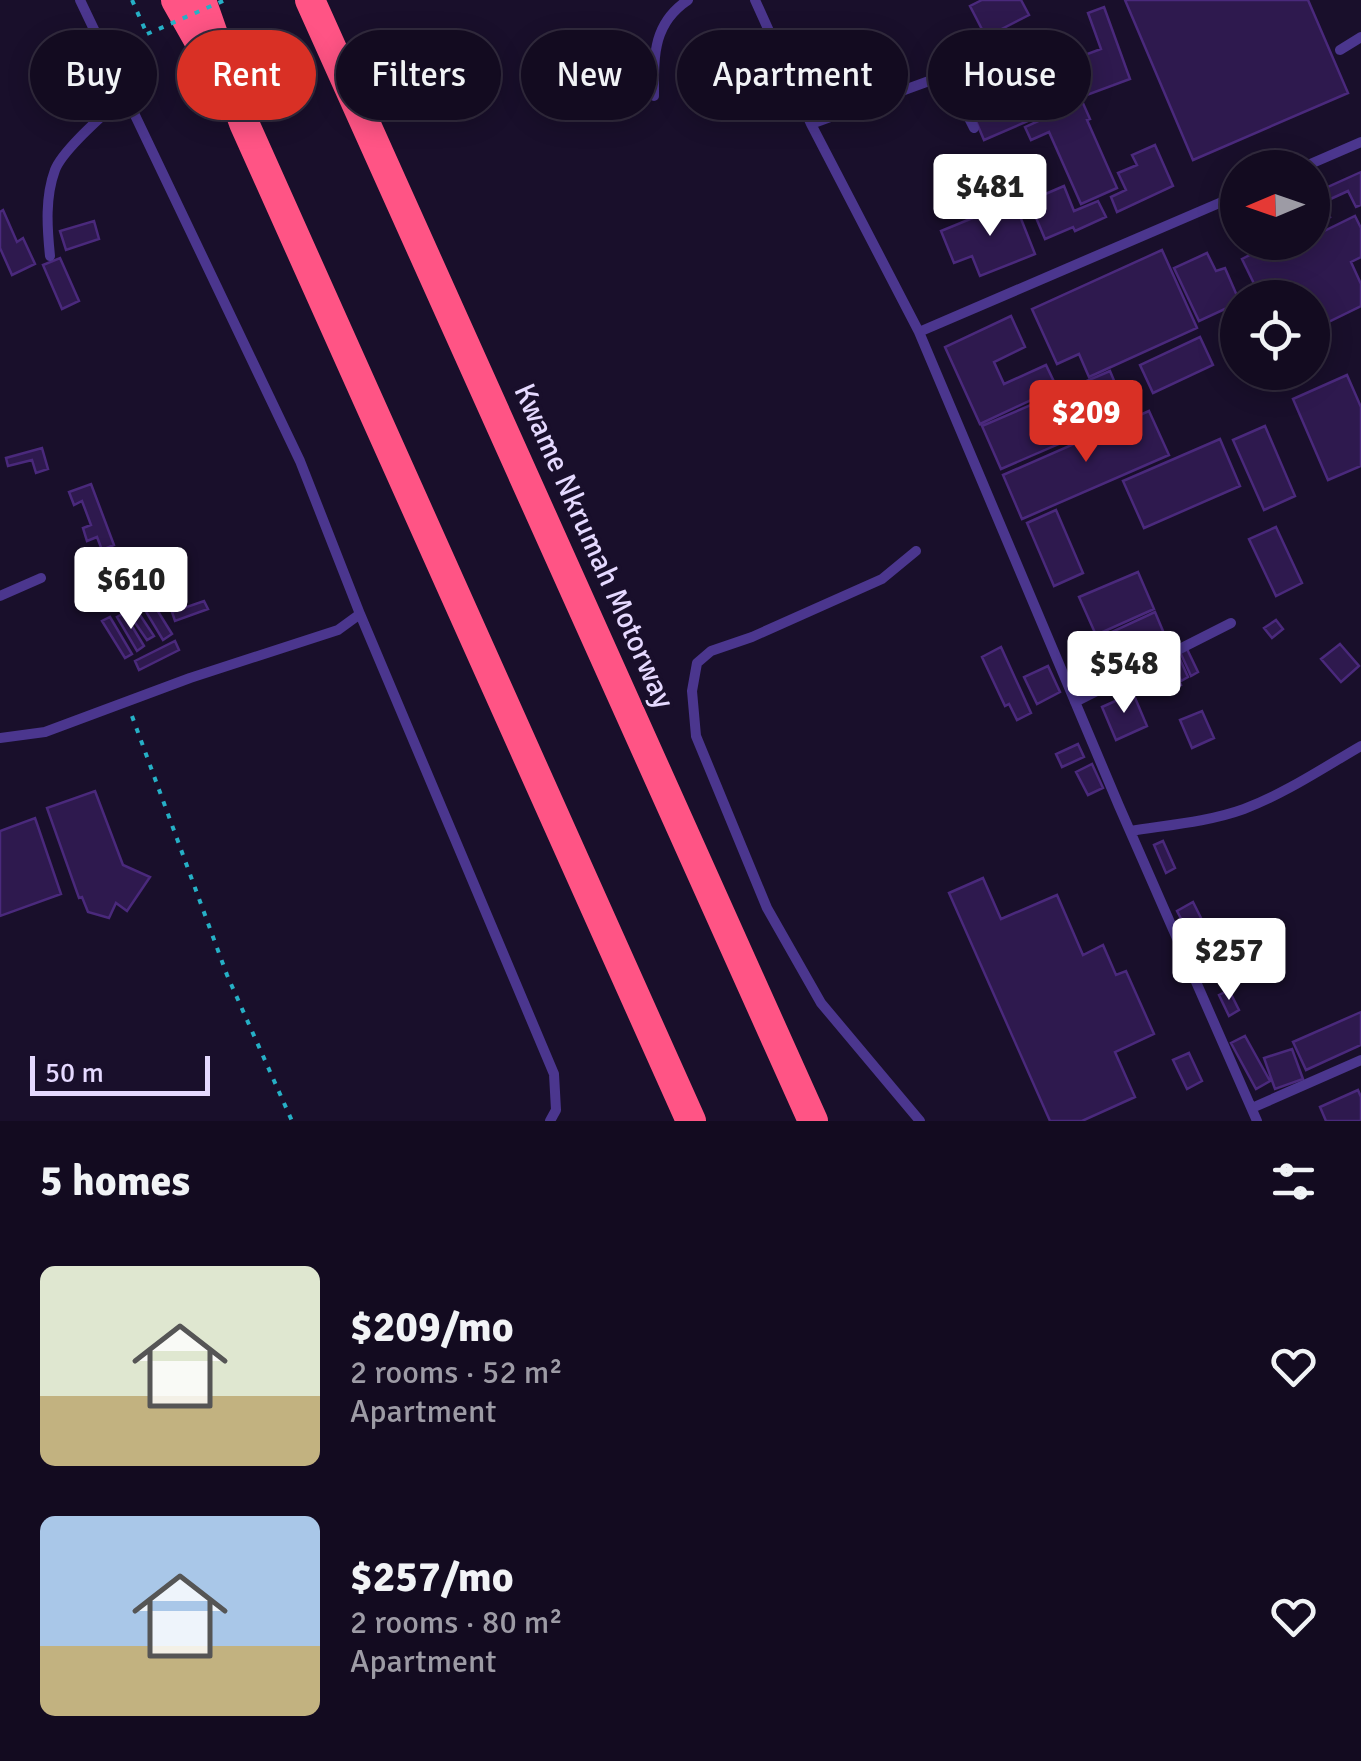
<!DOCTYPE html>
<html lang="en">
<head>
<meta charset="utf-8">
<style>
	:root { --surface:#130b20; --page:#20192d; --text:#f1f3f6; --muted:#9d9ba5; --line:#322b3e; --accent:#d93025 }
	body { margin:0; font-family:Signika,sans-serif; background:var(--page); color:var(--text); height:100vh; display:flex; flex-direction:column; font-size:38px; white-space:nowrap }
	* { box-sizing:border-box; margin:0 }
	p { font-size:32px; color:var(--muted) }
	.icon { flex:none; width:55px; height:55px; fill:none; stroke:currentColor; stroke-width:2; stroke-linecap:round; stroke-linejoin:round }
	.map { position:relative; height:1121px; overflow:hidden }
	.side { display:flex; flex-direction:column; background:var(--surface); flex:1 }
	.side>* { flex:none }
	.guide { position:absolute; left:30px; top:30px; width:1302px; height:90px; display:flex; gap:20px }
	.needle { width:65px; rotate:268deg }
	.tools { position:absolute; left:1220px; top:150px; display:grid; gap:20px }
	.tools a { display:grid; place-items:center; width:110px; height:110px; border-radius:50%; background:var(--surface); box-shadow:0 5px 25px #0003,0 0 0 2px var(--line); font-size:50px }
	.scale { position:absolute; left:30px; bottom:25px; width:180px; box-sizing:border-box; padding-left:10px; border:5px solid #e5d9ff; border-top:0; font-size:28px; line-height:35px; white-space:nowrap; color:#e5d9ff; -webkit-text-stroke:8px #190f2b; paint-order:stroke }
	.price { position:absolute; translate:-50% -85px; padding:0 22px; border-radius:10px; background:#fff; color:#222; font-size:32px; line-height:65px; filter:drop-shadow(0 2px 5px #0008) }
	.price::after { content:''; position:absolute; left:50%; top:60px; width:30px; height:22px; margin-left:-15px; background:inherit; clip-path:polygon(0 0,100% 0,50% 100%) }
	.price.on { background:var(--accent); color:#fff }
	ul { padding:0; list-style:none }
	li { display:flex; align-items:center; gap:30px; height:250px; padding:0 40px }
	li span { display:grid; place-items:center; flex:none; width:280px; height:200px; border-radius:15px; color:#555 }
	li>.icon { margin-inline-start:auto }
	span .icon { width:120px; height:120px; fill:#fffc; stroke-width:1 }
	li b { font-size:42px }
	h2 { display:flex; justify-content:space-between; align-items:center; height:120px; padding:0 40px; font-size:42px }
	.pill { padding:0 35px; border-radius:45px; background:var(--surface); box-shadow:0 5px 25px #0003,0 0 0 2px var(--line); font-size:35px; line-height:90px }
	.pill.on { background:var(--accent); color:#fff }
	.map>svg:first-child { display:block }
</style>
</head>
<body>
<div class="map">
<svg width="1361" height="1121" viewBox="0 0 1361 1121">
	<rect width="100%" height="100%" fill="#190f2b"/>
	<path fill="#2e194e" stroke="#4a297c" stroke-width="2.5" d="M982 0H1021L1029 15 986 37 970 6Z
		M1125 0H1308L1348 93 1193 160Z
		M1104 7 1130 79 1060 105 1047 69 1101 49 1088 13Z
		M1035 72 1051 111 984 140 967 100Z
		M1082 101 1090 119 1087 120 1117 188 1081 204 1049 132 1031 140 1025 127Z
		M1155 145 1173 186 1117 212 1111 197 1126 190 1118 173 1137 165 1132 155Z
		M1361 172V205L1356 207 1348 191 1324 202 1330 217 1312 225V194Z
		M1064 186 1074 211 1098 201 1106 217 1075 231 1073 227 1045 239 1029 201Z
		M1014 201 1035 254 980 276 972 256 954 263 941 231Z
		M3 210 17 242 23 238 35 264 12 275 0 248V212Z
		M1355 216 1361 228V257L1351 262 1361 284V306L1312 330V298H1261L1242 259 1275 242H1312V237Z
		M94 221 99 239 66 250 60 231Z
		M1162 250 1197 328 1089 377 1079 354 1057 364 1032 309Z
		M1207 253 1216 271 1225 268 1238 298V303L1199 321 1174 268Z
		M60 258 79 301 62 309 43 265Z
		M1011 316 1025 347 994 362 1004 384 1046 365 1057 388 980 424 945 347Z
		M1200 337 1213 365 1153 393 1140 365Z
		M1110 371 1128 414 1001 469 982 426Z
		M1347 375 1361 407V466L1328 480 1293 399Z
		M1149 411 1169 455 1022 519 1003 475Z
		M1265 426 1295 496 1264 510 1233 440Z
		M1220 439 1240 486 1144 528 1123 481Z
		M42 448 48 469 36 473 32 460 8 466 6 458Z
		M91 484 114 545 102 550 97 537 87 541 83 528 91 525 82 501 74 505 69 492Z
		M1056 510 1083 573 1054 586 1027 523Z
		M1276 527 1302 583 1276 596 1249 539Z
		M1138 572 1154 609 1096 635 1079 597Z
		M112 585 116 593 99 601 95 594Z
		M204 601 208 609 175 621 172 612Z
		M154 605 172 634 163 640 145 610Z
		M134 606 154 636 147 640 127 611Z
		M1155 612 1168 643 1090 680 1075 649Z
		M124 613 144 646 137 651 117 617Z
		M110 617 132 654 125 658 102 621Z
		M1276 620 1283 629 1272 638 1264 628Z
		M175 641 179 650 139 670 135 661Z
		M1340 644 1359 666 1341 682 1321 659Z
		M1001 647 1031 713 1017 720 1009 704 1005 706 982 657Z
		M1187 649 1198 672 1191 676 1180 652Z
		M1178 655 1188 677 1181 681 1171 658Z
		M1168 659 1181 685 1168 691 1156 665Z
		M1048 666 1060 692 1037 704 1024 677Z
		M1133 693 1147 726 1116 740 1102 707Z
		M1202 711 1214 738 1192 748 1180 720Z
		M1078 744 1084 757 1062 767 1056 754Z
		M1092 764 1103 788 1088 795 1076 772Z
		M95 791 123 865 150 877 127 911 116 903 109 918 88 912 82 897 79 898 47 808Z
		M35 818 61 894 0 916V831Z
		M1163 841 1175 868 1166 873 1154 845Z
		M983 878 1001 919 1057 895 1083 955 1103 945 1116 975 1126 971 1154 1034 1115 1052 1135 1097 1082 1121H1050L949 893Z
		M1193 902 1204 924 1188 932 1177 911Z
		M1229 990 1239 1010 1229 1016 1219 995Z
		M1361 1012V1045L1306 1070 1293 1042Z
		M1245 1036 1270 1081 1256 1089 1231 1043Z
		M1292 1049 1303 1079 1275 1089 1264 1058Z
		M1189 1053 1202 1081 1187 1089 1173 1060Z
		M1358 1090 1361 1097V1121H1326L1320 1107Z"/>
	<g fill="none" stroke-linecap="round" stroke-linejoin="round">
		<path stroke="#26b0c6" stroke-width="4" stroke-dasharray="5 8" stroke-linecap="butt" d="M132 0 147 34
			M132 716 227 975 292 1121"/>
		<path stroke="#4b368e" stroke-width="10" d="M755 0 811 124 919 332
			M1340 50 1361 37
			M654 96C654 57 652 24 688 0
			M811 124 940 77 952 84 974 128
			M1301 168 1361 142
			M1238 195 919 332 1119 806 1257 1121
			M50 256C47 227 45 197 55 170 63 149 108 111 125 95
			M916 551 882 579 752 637 711 651 697 663 692 691 696 736 767 908 821 1003 920 1121
			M0 596 41 578
			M360 614 554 1074 556 1110 550 1121
			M1075 702 1231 623
			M0 738 45 732 190 678 338 630 360 614 300 461 80 0
			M1130 831C1168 825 1208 822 1244 809 1286 793 1323 768 1361 746
			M1252 1108 1361 1060"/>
		<path stroke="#ff5485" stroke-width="30" d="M176 0 202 46
			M201 0 244 123 691 1121
			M310 0 813 1121"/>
		<path stroke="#26b0c6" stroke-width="4" stroke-dasharray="5 8" stroke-linecap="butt" d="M147 34 225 0"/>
	</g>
	<g text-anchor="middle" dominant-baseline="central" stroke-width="8" stroke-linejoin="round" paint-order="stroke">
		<g font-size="30" fill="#e5d9ff" stroke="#190f2b">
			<text transform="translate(594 546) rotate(66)">Kwame Nkrumah Motorway</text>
		</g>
	</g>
</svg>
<div class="tools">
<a><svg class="needle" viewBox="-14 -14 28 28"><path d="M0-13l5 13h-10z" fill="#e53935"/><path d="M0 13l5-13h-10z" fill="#9d9ba5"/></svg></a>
<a><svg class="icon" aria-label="locate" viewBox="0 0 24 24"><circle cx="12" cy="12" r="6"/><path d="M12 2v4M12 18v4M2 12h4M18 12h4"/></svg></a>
</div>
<div class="scale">50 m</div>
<b class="price" style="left:990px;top:239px">$481</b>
<b class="price on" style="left:1086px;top:465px">$209</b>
<b class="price" style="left:131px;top:632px">$610</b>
<b class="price" style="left:1124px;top:716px">$548</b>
<b class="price" style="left:1229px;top:1003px">$257</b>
<div class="guide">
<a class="pill">Buy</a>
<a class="pill on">Rent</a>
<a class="pill">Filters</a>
<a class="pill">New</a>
<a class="pill">Apartment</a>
<a class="pill">House</a>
</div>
</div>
<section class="side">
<h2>5 homes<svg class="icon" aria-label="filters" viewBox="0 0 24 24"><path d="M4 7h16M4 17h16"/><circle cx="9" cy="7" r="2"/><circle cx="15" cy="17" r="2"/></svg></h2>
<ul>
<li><span style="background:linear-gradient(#dfe7d0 65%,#c2b280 0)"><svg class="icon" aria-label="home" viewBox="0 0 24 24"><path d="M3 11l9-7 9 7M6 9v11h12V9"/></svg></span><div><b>$209/mo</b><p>2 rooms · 52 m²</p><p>Apartment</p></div><svg class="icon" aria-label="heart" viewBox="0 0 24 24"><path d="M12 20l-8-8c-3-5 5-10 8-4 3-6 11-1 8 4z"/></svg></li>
<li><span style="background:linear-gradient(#a9c7e8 65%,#c2b280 0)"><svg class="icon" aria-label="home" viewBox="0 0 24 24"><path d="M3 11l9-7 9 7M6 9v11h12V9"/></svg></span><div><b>$257/mo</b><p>2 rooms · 80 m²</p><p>Apartment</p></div><svg class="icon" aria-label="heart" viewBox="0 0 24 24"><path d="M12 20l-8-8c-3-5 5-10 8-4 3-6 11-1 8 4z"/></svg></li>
</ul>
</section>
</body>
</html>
